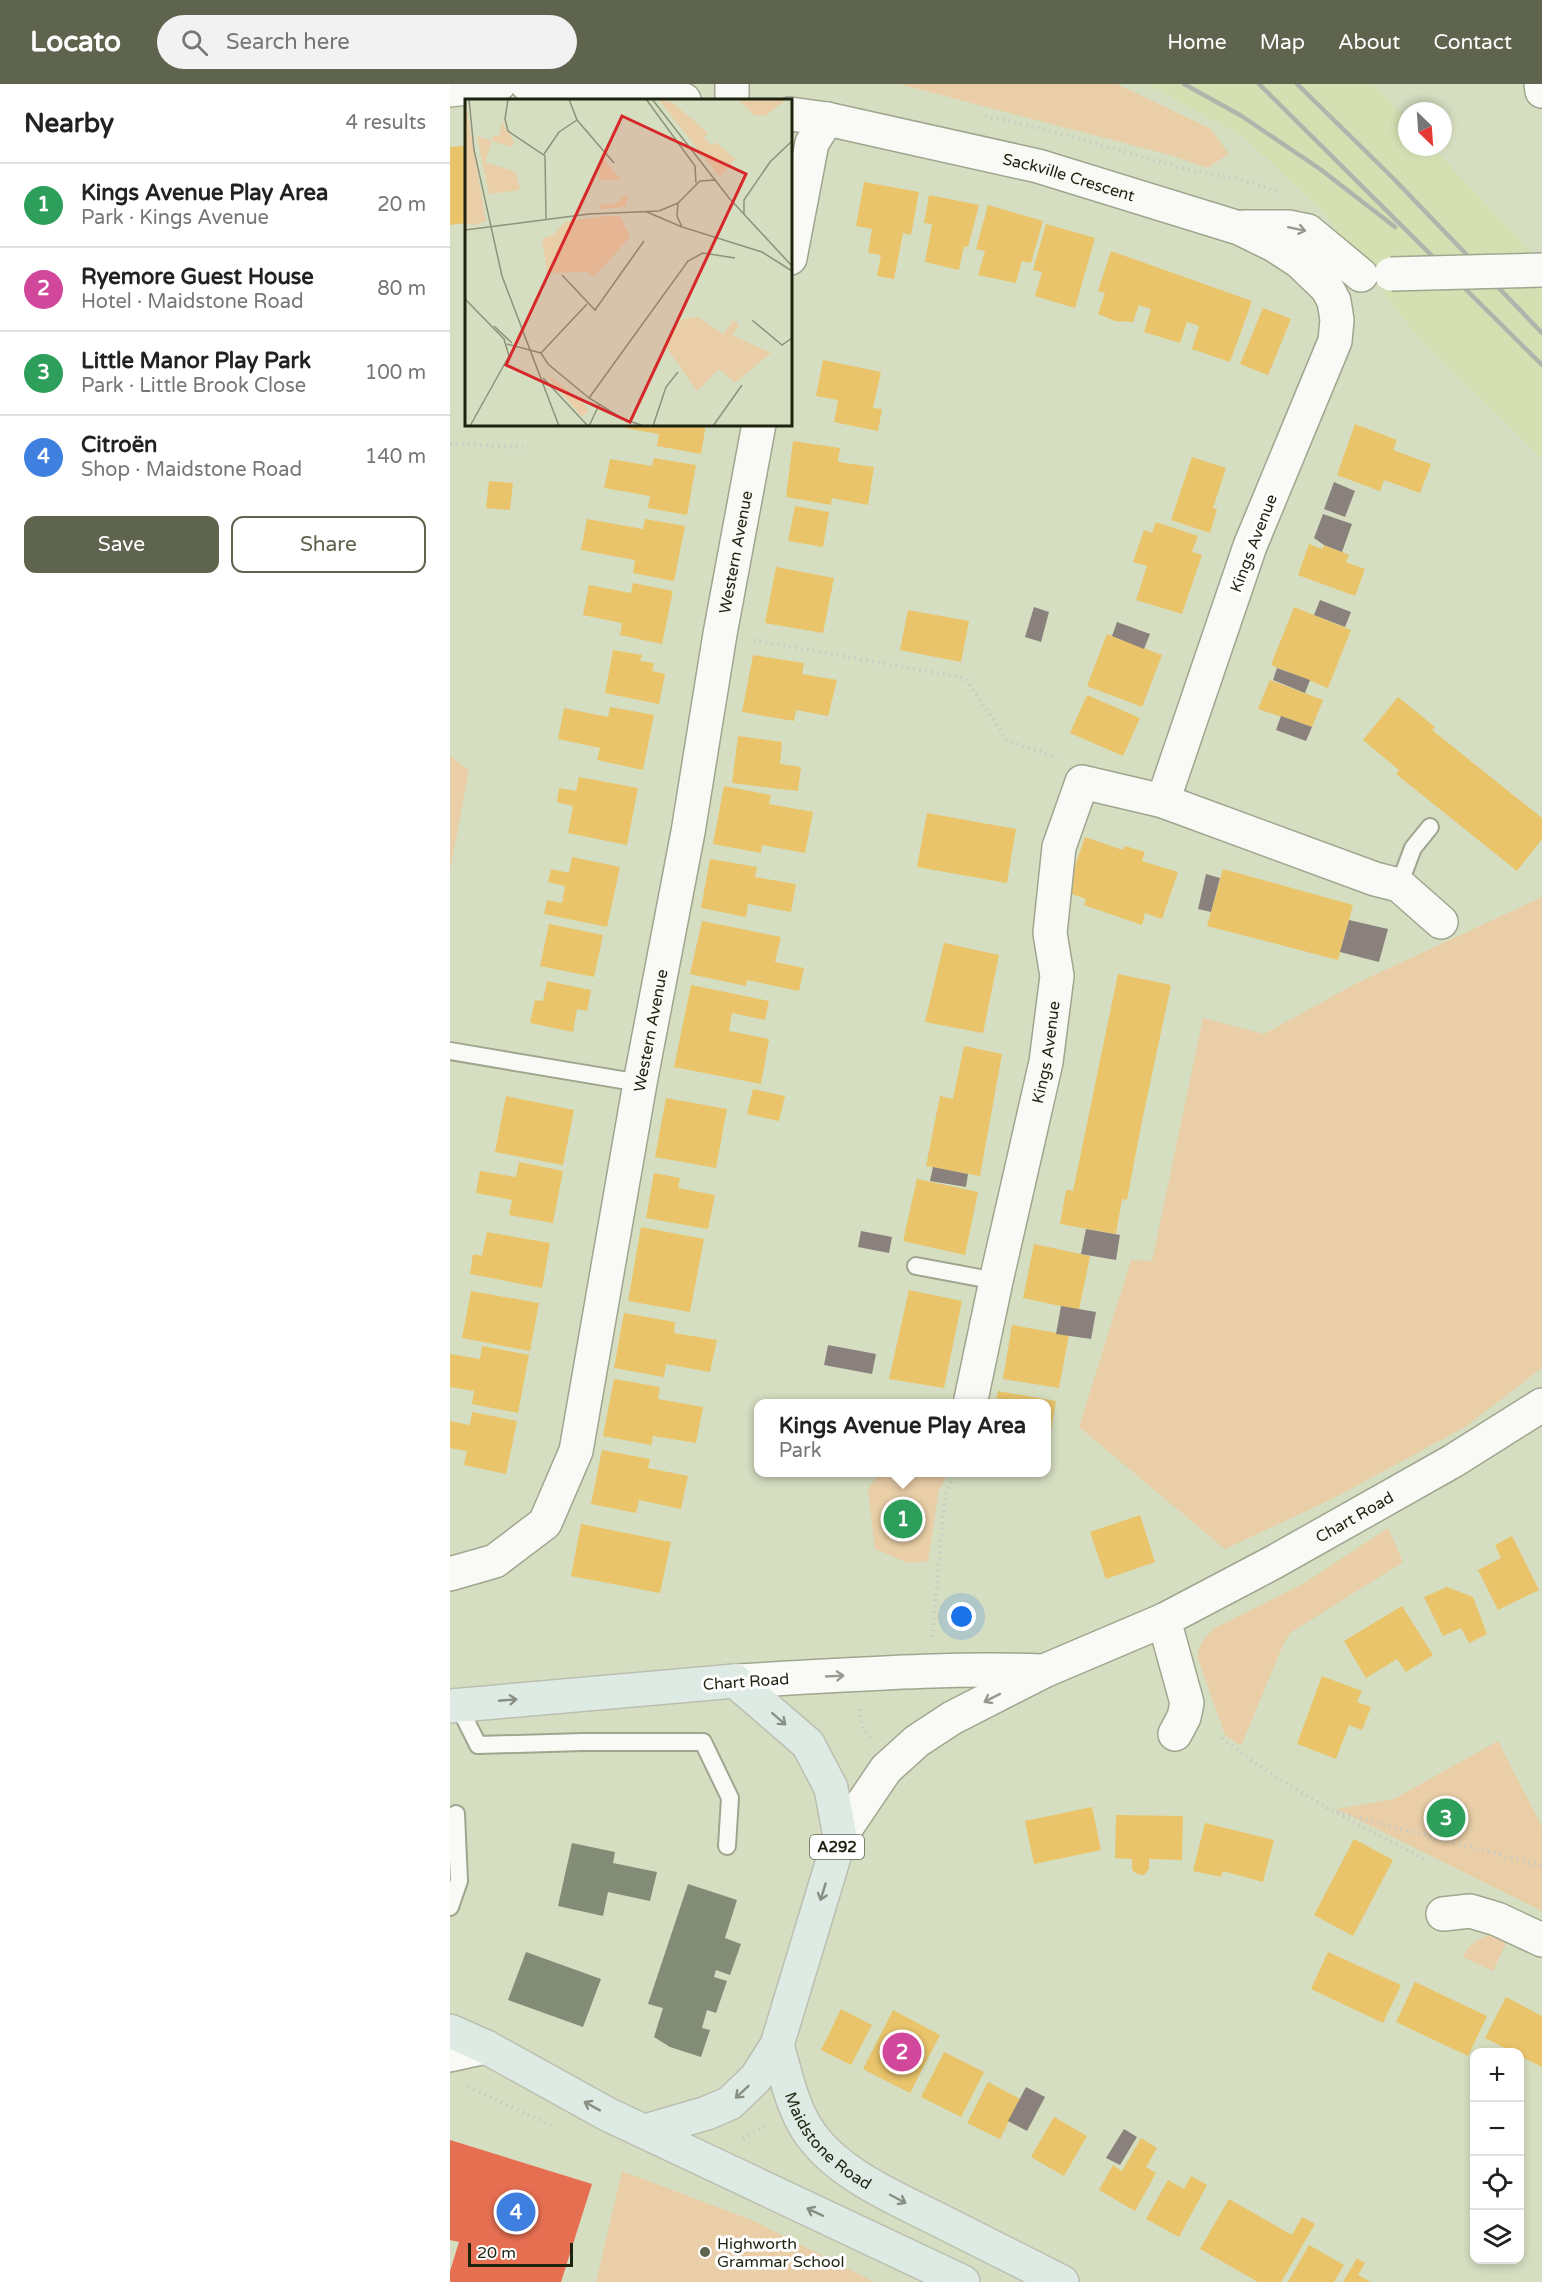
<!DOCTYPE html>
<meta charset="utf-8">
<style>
body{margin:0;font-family:"Varela Round",sans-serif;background:#f2f2f2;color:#222}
.controls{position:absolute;right:18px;bottom:18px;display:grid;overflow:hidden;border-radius:12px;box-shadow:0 3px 9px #0003}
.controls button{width:54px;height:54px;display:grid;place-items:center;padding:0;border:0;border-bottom:2px solid #e0e0e0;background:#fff;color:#222;font:30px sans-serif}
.compass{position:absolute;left:948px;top:18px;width:54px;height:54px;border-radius:50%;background:#fff;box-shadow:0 3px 9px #0003;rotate:155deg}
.scale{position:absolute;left:18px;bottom:15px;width:105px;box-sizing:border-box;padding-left:6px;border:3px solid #1e230f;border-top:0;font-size:16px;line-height:21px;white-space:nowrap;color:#1e230f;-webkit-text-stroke:4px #fff;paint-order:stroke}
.you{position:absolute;left:512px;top:1533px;width:21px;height:21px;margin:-15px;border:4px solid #fff;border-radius:50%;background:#1a73e8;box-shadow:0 0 0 9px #1a73e833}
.badge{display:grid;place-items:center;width:39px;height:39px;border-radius:50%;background:#5e644d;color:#fff;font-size:20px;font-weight:700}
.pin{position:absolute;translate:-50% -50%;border:3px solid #fff;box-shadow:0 2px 6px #0006}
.popup{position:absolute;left:304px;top:1315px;width:297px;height:78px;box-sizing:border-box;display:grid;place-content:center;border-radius:12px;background:#fff;filter:drop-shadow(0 2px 4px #0005);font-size:20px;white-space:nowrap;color:#767676}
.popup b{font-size:22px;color:#222}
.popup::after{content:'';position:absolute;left:50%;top:100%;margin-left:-12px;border:12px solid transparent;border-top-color:#fff}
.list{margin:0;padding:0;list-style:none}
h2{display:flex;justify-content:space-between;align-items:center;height:78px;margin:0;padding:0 24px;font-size:26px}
h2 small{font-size:20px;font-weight:400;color:#767676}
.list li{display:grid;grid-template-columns:39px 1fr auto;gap:18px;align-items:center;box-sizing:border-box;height:84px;padding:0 24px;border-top:2px solid #e0e0e0}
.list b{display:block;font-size:22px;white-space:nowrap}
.list p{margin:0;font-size:20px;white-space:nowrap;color:#767676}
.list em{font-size:20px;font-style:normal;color:#767676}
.actions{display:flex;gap:12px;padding:18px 24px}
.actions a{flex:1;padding:14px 0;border:2px solid #5e644d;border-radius:12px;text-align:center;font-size:21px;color:#5e644d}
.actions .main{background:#5e644d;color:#fff}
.icon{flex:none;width:33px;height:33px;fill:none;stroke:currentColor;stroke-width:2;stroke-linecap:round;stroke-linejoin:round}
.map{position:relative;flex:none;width:1092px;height:2198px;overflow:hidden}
header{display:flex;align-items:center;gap:36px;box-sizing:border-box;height:84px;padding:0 30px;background:#5e644d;color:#fff}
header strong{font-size:28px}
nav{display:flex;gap:33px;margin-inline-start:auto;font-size:21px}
.search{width:420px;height:54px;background:#f2f2f2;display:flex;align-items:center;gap:15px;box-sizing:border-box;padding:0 21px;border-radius:33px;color:#767676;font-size:22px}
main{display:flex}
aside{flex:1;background:#fff}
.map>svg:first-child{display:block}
</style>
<header>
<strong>Locato</strong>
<div class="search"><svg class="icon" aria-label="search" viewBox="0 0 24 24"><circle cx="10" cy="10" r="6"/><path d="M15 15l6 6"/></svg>Search here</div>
<nav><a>Home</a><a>Map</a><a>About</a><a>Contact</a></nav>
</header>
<main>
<aside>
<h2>Nearby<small>4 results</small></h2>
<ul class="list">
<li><span class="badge" style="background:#2e9e5b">1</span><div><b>Kings Avenue Play Area</b><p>Park · Kings Avenue</p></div><em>20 m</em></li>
<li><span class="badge" style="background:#d1479c">2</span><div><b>Ryemore Guest House</b><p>Hotel · Maidstone Road</p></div><em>80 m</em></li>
<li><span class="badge" style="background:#2e9e5b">3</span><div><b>Little Manor Play Park</b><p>Park · Little Brook Close</p></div><em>100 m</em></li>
<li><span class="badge" style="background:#3f7fe0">4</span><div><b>Citroën</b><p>Shop · Maidstone Road</p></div><em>140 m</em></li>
</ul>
<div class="actions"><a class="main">Save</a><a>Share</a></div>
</aside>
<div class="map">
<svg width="1092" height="2198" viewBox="0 0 1092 2198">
<rect width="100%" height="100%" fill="#d6dec1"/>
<path fill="#d4e0b2" d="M697 0H923L957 36V63H982L1092 179V375L967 252 872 127 794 53Z"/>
<g fill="#e9cea7">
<path d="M449 0H667L761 45 779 70 757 84 724 72Z"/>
<path d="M0 672 19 686 0 787Z"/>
<path d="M1092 813V1284L1015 1343 882 1415 775 1465 629 1343 681 1176 702 1177 753 934 814 950 907 899Z"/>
<path d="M429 1388 499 1389 489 1406 478 1477 458 1479 425 1465 418 1406Z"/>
<path d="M938 1444 953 1478 840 1549 833 1561 791 1662 775 1651 748 1575C747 1562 755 1554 763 1545L856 1498Z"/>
<path d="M1048 1657 1092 1743V1827L887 1725 944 1715Z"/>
<path d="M1039 1851H1050L1058 1855 1043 1887 1013 1873C1019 1860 1026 1856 1039 1851Z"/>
<path d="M172 2087 304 2137 424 2198H146Z"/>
</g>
<g fill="#e9c46a">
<path d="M16 62V139L0 141V63Z"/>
<path d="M414 98 469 108 461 151 453 149 444 195 427 192 431 171 418 169 422 145 406 142Z"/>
<path d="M479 111 529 121 518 163 514 162 509 186 475 178 482 140 474 139Z"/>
<path d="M538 121 593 137 581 179 572 177 566 199 528 191 535 167 526 165Z"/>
<path d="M596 140 645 154 625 224 585 212 592 188 583 186Z"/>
<path d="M661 167 802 217 780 278 742 265 749 242 744 240 737 238 730 259 694 248 701 225 689 221 683 238 665 237 648 230 655 209 648 207Z"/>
<path d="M813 224 841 235 818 291 790 280Z"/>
<path d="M373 276 431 288 423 324 432 325 428 347 384 338 388 316 366 312Z"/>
<path d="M170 340H256L251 370 207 362 209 350 169 343Z"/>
<path d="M905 340 947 356 943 366 981 380 970 409 934 396 930 407 887 391Z"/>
<path d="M343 357 390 364 388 378 424 383 418 421 382 414 381 421 336 413Z"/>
<path d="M742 373 776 384 763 424 767 425 760 449 721 436Z"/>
<path d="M204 374 246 381 237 431 198 424 200 412 154 404 160 375 202 382Z"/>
<path d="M39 397 63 399 60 426 36 424Z"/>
<path d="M345 422 379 428 373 463 338 457Z"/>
<path d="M137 435 193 445 195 435 235 442 224 497 183 489 185 476 131 466Z"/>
<path d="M706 438 748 452 742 468 752 471 732 530 686 516 697 482 683 478 694 446 702 449Z"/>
<path d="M859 460 872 465 874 461 899 471 896 478 915 485 905 512 848 491Z"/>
<path d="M326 483 384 494 373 549 315 539Z"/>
<path d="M183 499 223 507 212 560 170 551 172 539 133 531 139 501 181 509Z"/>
<path d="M844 523 901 546 878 604 821 581Z"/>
<path d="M458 526 519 537 511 578 450 566Z"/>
<path d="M657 550 712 571 692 623 637 602Z"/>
<path d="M163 566 192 571 190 577 204 579 202 587 215 590 209 620 155 609Z"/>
<path d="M303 571 354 579 352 590 387 596 378 632 346 626 344 637 292 628Z"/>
<path d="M820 596 873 616 862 643 808 625Z"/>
<path d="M637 611 690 634 673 672 620 649Z"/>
<path d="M948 613 985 643 982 646 1092 734V755L1067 787 946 690 949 686 913 656Z"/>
<path d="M160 623 204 631 193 686 147 676 150 664 108 655 114 624 158 633Z"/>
<path d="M288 652 332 658 330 680 351 683 348 707 282 699Z"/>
<path d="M129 693 188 704 177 761 118 749 123 722 107 718 109 704 126 707Z"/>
<path d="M274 702 321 711 319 720 363 728 355 769 312 761 311 769 263 760Z"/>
<path d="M477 729 566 745 557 799 467 783Z"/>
<path d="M635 753 673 766 675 762 695 768 692 777 728 788 712 835 695 829 692 841 634 821 636 815 616 808Z"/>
<path d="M122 773 170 783 157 843 94 830 97 816 112 819 115 802 98 798 101 785 119 789Z"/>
<path d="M260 775 307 783 305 793 346 800 341 828 298 820 296 833 251 824Z"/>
<path d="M773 785 903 821 888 876 757 842Z"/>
<path d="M252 837 331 853 325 878 354 884 349 907 297 896 296 902 240 890Z"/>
<path d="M99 840 153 851 144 893 90 882Z"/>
<path d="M494 859 549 871 533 949 475 938Z"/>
<path d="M668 890 721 901 691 1042 677 1116 672 1115 666 1150 610 1140 616 1106 623 1107Z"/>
<path d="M97 897 141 906 137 927 127 925 123 948 80 939 85 916 93 917Z"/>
<path d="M241 901 319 917 315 936 282 929 279 947 319 955 311 1000 224 983Z"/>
<path d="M514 962 552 970 530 1092 476 1082 490 1012 503 1015Z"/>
<path d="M303 1005 335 1012 329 1037 297 1030Z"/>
<path d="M56 1012 124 1026 113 1081 45 1068Z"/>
<path d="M216 1014 277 1025 266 1084 205 1073Z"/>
<path d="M69 1078 113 1087 103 1139 59 1131 62 1116 26 1109 30 1087 66 1093Z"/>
<path d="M204 1089 230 1094 228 1104 265 1111 258 1145 196 1134Z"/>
<path d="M467 1095 528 1108 515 1171 453 1157Z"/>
<path d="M191 1143 254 1155 240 1228 178 1217Z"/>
<path d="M37 1148 100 1159 92 1204 20 1190 23 1170 32 1172Z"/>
<path d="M584 1160 640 1172 629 1226 573 1214Z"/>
<path d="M459 1206 512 1217 494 1304 439 1295Z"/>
<path d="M21 1207 89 1219 80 1267 12 1254Z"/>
<path d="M174 1229 225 1238 224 1249 267 1256 260 1288 216 1280 214 1293 164 1284Z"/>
<path d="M562 1241 619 1251 609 1304 553 1295Z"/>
<path d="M32 1262 79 1271 68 1329 22 1320 24 1307 0 1303V1270L30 1275Z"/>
<path d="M164 1295 210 1303 208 1315 253 1323 246 1359 203 1352 201 1361 153 1352Z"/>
<path d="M548 1307 606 1317 601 1346 597 1345V1320H546Z"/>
<path d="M22 1328 67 1337 56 1390 14 1381 17 1367 0 1364V1337L20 1341Z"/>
<path d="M152 1366 200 1375 198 1384 238 1392 231 1425 189 1416 186 1429 141 1420Z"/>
<path d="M690 1431 705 1478 656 1495 640 1448Z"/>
<path d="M131 1440 221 1458 210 1509 121 1492Z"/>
<path d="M1062 1452 1089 1506 1048 1526 1028 1486 1051 1474 1045 1461Z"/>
<path d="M997 1503 1023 1513 1037 1550 1019 1559 1011 1544 993 1552 974 1513Z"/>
<path d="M952 1522 983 1571 956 1588 947 1575 916 1594 894 1557Z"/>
<path d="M872 1592 912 1607 907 1618 921 1623 912 1646 899 1641 886 1675 847 1660Z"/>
<path d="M642 1723 651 1766 584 1780 575 1737Z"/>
<path d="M666 1731 733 1732 732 1776 699 1775V1785L694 1791 687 1790 682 1786V1775L665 1774Z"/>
<path d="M755 1739 824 1756 813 1798 773 1787 771 1793 743 1787Z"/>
<path d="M904 1755 943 1776 903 1852 864 1831Z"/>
<path d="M878 1868 951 1901 933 1939 861 1905Z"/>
<path d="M965 1898 1037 1932 1018 1972 946 1938Z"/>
<path d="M1056 1913 1092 1932V1983L1070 1972V1968H1063L1035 1954Z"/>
<path d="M391 1925 422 1941 401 1981 371 1966Z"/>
<path d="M443 1926 490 1951 460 2009 413 1985Z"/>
<path d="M494 1968 534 1988 511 2033 471 2013Z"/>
<path d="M538 1998 570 2015 550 2055 517 2039Z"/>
<path d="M604 2033 637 2052 614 2092 581 2073Z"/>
<path d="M691 2054 707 2064 696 2083 706 2089 685 2127 649 2106 663 2081 672 2087Z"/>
<path d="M741 2092 757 2101 729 2153 696 2135 718 2096 734 2105Z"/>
<path d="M779 2115 842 2151 852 2133 865 2140 831 2198H808L750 2165Z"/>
<path d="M859 2161 894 2181 884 2198H838Z"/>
<path d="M907 2174 915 2179 908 2191 921 2198H893Z"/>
</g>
<path fill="#e76f51" d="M0 2056 142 2100 111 2198H0V2187L9 2158 0 2156Z"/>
<g fill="#8a817c">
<path d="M884 398 905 407 895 433 874 425Z"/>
<path d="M873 430 902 440 892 468 874 461 864 454Z"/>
<path d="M870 516 901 528 895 543 864 531Z"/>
<path d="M584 523 599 528 591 558 575 553Z"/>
<path d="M667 538 700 550 694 565 662 552Z"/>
<path d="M827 584 860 596 855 609 823 596Z"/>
<path d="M831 632 862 643 856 657 826 646Z"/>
<path d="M756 790 770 794 761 828 748 825Z"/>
<path d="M899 836 938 845 929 878 890 868Z"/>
<path d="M483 1083 518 1090 516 1103 480 1097Z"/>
<path d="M636 1145 670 1151 666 1176 631 1170Z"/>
<path d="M411 1147 442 1153 439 1169 408 1163Z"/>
<path d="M611 1222 646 1228 641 1255 606 1250Z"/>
<path d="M378 1261 426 1270 422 1290 374 1281Z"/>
<path d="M576 2003 595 2013 577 2047 558 2037Z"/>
<path d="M674 2045 687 2053 670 2081 656 2074Z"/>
</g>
<g fill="#828c77">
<path d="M122 1759 165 1768 163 1779 207 1788 200 1817 158 1808 153 1832 108 1822Z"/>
<path d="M238 1800 287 1816 275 1854 291 1860 280 1891 266 1886 264 1893 277 1897 266 1929 257 1926 252 1944 260 1946 251 1973 220 1963 204 1953 213 1924 198 1920Z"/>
<path d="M76 1868 151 1895 133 1943 58 1916Z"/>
</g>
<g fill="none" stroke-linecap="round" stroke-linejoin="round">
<g stroke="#9fa58e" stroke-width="20">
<g id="lane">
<path d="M949 801 963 764 980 743"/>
<path d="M0 967 190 999"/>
<path d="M466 1182 546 1197"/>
<path d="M8 1621 28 1661 133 1658H253L280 1714 277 1762"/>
<path d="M0 1823 9 1797 6 1730"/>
</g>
</g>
<g stroke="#9fa58e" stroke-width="36">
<g id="street">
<path d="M77 0 234 16"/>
<path d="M282 0V16"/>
<path d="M1091 0 1092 7"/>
<path d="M0 6 49 0"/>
<path id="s1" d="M340 30 377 35 588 82 789 144 824 161 850 178 877 204 884 217 887 236 885 257 800 462 713 717"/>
<path d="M794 143H838L858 147 911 191"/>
<path d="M340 174 362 59 377 35"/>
<path id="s2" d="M520 1320 546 1197 596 978 607 892 600 849 609 763 632 698 713 717 925 795 949 801 991 838"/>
<path id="s3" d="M0 1490 45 1477 95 1439 126 1367 190 999 238 748 270 550 309 340"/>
<path d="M714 1536 737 1619 734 1633 725 1650"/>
<path d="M993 1830 1020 1827 1047 1835 1092 1856"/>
<path d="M0 1971 36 1963"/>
</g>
</g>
<g stroke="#9fa58e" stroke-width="36">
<g id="secondary">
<path d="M285 1597C387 1592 490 1583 592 1587"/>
<path id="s4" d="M390 1753 436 1685 467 1657 502 1634 594 1587 714 1536 824 1478 1003 1377 1092 1321"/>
</g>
</g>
<g stroke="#bbbfb0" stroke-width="36">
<g id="primary">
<path d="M0 1622 285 1597 358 1660 381 1704 390 1753 327 1961 306 1994 280 2019 257 2029 195 2047"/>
<path d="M0 1947 36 1963 157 2030 513 2198"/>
<path id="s5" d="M327 1961C336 1991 342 2025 361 2051 392 2093 448 2115 493 2138 533 2158 572 2178 612 2198"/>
</g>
</g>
<g stroke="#c9cbc4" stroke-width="4" stroke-dasharray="1.5 4.5" stroke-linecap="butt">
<path d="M535 32C602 45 666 66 732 84 766 92 794 94 827 107"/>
<path d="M0 360 73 363"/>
<path d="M304 556 515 594 558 657 607 673"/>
<path d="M482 1553 495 1411 505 1388"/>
<path d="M410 1625 412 1642 420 1654"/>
<path d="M772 1654C834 1704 905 1739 975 1775"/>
<path d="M887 1728 1092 1782"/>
<path d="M18 2003 101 2041"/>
<path d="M293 2055 317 2040"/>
</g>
<use href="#lane" stroke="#f9faf6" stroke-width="16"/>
<use href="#street" stroke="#f9faf6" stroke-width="33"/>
<use href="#secondary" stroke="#f9faf6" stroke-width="33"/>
<use href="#primary" stroke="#deeae4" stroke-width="33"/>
<g stroke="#b1b4ad" stroke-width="4.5">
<path d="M734 0 790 31 870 85 945 143"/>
<path d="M809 0 1092 281"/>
<path d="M847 0 942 93 1092 249"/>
</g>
<g stroke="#9fa58e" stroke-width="36" stroke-linecap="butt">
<path id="street-bridge" d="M941 190 1092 186"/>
</g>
<use href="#street-bridge" stroke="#f9faf6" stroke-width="33"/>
</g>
<defs><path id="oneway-shaft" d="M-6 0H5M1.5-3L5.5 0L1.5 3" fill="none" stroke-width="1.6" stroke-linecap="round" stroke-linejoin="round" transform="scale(1.5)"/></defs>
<g stroke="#96998e">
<use href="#oneway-shaft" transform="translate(847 145) rotate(12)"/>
<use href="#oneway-shaft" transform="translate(385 1592) rotate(-3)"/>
<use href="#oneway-shaft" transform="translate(542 1614) rotate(153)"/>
</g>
<g stroke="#889084">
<use href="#oneway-shaft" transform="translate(58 1616) rotate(-5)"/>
<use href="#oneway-shaft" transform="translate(329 1635) rotate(41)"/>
<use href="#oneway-shaft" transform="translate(373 1808) rotate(107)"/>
<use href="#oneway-shaft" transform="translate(292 2008) rotate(137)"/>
<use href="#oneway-shaft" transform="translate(142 2022) rotate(-151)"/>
<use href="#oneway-shaft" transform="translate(448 2115) rotate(28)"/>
<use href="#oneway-shaft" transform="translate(365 2128) rotate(-155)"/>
</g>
<circle fill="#5e644d" stroke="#fff" stroke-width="2" cx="255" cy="2168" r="6"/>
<g text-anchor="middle" stroke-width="6" stroke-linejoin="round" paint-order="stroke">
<rect fill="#fff" stroke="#626557" stroke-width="1.5" x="360" y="1751" width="54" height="24" rx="4.5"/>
<g font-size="15" font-weight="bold" fill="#1e230f">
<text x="387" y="1768">A292</text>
</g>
<g font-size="16" fill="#1e230f" stroke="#fff">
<text dy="6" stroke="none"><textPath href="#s1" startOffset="286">Sackville Crescent</textPath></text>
<text transform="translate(803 459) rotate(-69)" y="6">Kings Avenue</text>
<text dy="6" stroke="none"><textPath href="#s3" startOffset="1101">Western Avenue</textPath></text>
<text dy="6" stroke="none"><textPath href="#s3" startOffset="615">Western Avenue</textPath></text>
<text dy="6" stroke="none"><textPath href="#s2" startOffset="360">Kings Avenue</textPath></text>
<text dy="6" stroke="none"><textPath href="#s4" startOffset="616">Chart Road</textPath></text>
<text transform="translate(296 1597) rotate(-4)" y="6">Chart Road</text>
<text dy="6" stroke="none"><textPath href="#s5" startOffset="112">Maidstone Road</textPath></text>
</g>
<g font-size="16" fill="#1e230f" stroke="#fff" text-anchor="start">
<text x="267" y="2165">Highworth<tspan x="267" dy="18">Grammar School</tspan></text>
</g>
</g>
<g transform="translate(15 15)">
<rect width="327" height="327" fill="#d6dec1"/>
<path d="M0 0 21 122 10 126 0 125ZM193 0 208 4 243 34 239 39 247 47 251 43 270 60 255 78ZM273 0H322L300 17 289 16ZM37 23 49 43 47 48 27 42 28 37H34ZM12 37 27 42 20 63 51 73 55 91 24 95ZM135 56 141 63 156 81H134ZM163 94 161 108 135 110V106L151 104ZM140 117H155L165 138 129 178 123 173 82 174 77 140 88 136 100 123ZM233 218 258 235 269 221 274 226 267 236 306 254 270 284 254 270 232 292 199 245 217 220ZM80 274 119 304 123 313 116 317Z" fill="#e9cea7"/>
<path fill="none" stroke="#8c937a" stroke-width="1.5" d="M4 0 9 51 37 177 94 327M43 0 40 20 43 32 80 57 81 120M104 0 112 21 149 64M181 0 230 67 231 84M187 0 264 99 327 167M79 55 94 33 112 21M251 81 235 82 213 104 212 117 217 128 297 153 327 172M182 113 217 128M279 115V101L305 63 327 42M0 131 124 115 194 112 213 104M97 176 130 211 179 142M0 200 39 240 44 257 5 327M287 221 317 246 327 239M29 227 47 244M42 245 76 254M76 254 83 265 124 299 158 320 179 327M76 254 122 205M78 279 123 327M124 299 223 162 238 154 270 159M124 327 134 306M188 327 201 288 213 273M248 327 277 286"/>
<path fill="#d62828" fill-opacity="0.15" stroke="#d62828" stroke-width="3" d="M157 17 281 75 165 323 41 266Z"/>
<rect width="327" height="327" fill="none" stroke="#1e230f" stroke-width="3"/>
</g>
</svg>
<div class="controls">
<button>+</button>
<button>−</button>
<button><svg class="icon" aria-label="locate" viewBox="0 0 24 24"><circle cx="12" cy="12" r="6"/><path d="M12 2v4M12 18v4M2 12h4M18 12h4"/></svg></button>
<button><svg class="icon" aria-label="layers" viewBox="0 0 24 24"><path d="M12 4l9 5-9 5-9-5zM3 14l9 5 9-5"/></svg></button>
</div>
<svg class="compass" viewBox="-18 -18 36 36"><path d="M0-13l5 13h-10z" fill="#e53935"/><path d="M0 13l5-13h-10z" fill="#767676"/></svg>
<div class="scale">20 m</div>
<div class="you"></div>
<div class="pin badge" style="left:453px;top:1435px;background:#2e9e5b">1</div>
<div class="popup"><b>Kings Avenue Play Area</b>Park</div>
<div class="pin badge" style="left:452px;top:1968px;background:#d1479c">2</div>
<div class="pin badge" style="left:996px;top:1734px;background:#2e9e5b">3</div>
<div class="pin badge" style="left:66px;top:2128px;background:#3f7fe0">4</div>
</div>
</main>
